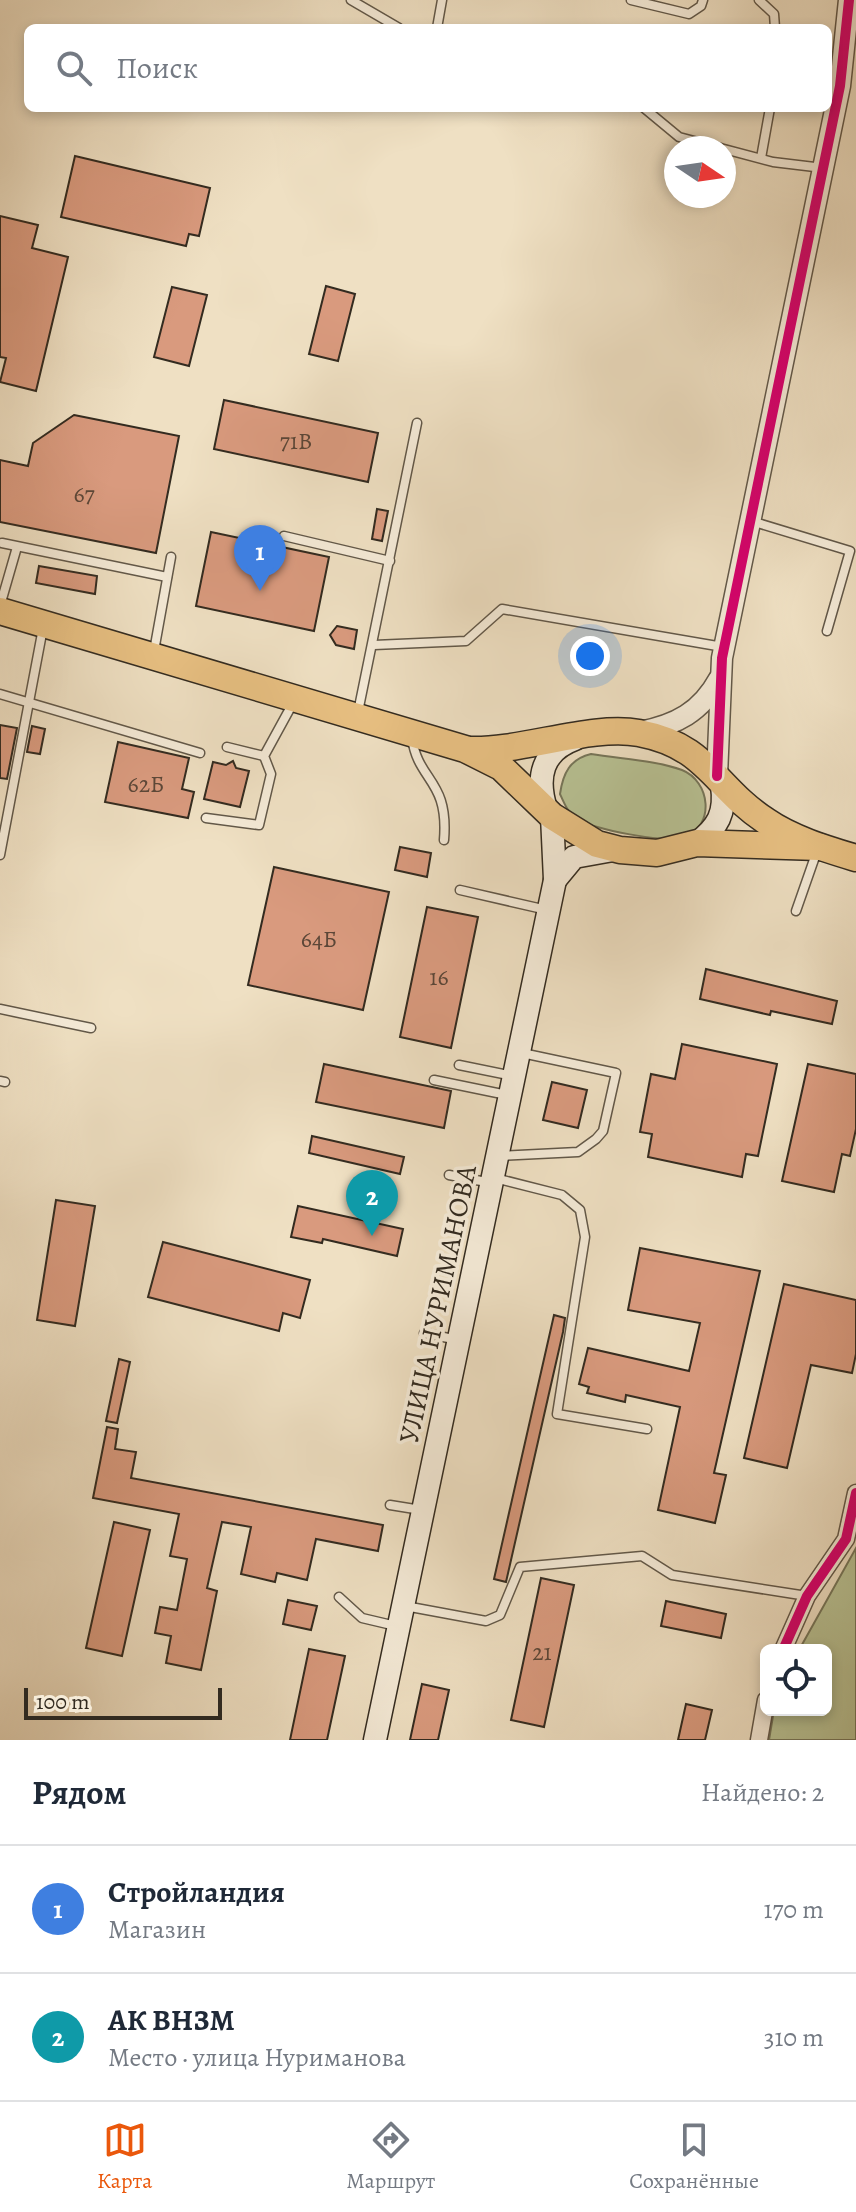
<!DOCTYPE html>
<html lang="ru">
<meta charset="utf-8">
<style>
body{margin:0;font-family:Alegreya,serif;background:#f6f6f7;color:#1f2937}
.controls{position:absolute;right:24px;bottom:24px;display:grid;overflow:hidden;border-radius:12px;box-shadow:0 4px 12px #0003}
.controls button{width:72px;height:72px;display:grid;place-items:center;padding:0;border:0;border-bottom:2px solid #e0e1e3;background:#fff;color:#1f2937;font:40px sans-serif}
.compass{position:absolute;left:664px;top:136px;width:72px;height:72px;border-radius:50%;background:#fff;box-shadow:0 4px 12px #0003;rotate:103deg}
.scale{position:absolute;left:24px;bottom:20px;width:198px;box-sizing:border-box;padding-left:8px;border:4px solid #332b20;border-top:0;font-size:22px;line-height:28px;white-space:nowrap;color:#332b20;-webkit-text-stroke:6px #f5ebd8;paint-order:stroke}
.you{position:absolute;left:590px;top:656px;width:28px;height:28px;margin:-20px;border:6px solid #fff;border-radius:50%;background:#1a73e8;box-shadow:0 0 0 12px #1a73e833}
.badge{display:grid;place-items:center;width:52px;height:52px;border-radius:50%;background:#ea580c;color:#fff;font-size:26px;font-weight:700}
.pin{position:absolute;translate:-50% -66px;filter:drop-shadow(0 2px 4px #0008)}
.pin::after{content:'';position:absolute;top:42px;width:28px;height:24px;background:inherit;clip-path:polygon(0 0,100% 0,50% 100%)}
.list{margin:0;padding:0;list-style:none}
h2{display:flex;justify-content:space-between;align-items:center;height:104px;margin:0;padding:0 32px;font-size:34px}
h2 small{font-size:26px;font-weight:400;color:#747a83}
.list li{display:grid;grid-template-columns:52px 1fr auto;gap:24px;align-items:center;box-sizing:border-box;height:128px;padding:0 32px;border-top:2px solid #e0e1e3}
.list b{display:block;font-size:30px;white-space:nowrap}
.list p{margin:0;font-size:26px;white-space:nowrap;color:#747a83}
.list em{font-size:26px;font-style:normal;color:#747a83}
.icon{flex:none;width:44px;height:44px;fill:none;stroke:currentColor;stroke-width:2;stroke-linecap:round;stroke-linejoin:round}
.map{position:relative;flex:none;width:856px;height:1740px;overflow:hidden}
.search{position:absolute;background:#fff;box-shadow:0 4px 12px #0003;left:24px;right:24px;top:24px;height:88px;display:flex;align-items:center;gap:20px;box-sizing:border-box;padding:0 28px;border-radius:12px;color:#747a83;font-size:30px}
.sheet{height:360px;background:#fff}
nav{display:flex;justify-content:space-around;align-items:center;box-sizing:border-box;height:112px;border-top:2px solid #e0e1e3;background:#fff;font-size:22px;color:#747a83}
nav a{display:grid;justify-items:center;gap:4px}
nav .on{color:#ea580c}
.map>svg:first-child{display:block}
</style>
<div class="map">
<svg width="856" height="1740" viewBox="0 0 856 1740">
<rect width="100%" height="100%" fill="#efe0c3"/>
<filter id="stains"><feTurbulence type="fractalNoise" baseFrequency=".0025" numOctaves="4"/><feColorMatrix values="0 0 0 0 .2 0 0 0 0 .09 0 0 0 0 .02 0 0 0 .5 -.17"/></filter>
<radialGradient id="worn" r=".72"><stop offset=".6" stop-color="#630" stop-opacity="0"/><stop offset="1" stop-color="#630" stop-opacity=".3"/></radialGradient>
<g fill="#b8c294" stroke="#76765a" stroke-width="2">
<path d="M591 754C620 759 655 760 682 770 710 781 716 826 684 837 668 844 591 829 577 819 568 813 564 803 560 794 563 773 570 759 591 754Z"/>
<path d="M856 1548V1740H769L774 1710H826V1650H799Z"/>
</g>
<g fill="#d99a7e" stroke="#332b20" stroke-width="2">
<path d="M75 156 210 188 199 236 189 234 186 246 61 217Z"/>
<path d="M0 216 38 225 32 248 68 257 36 391 0 382 6 358 0 357Z"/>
<path d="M326 286 355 294 338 361 309 354Z"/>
<path d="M172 287 207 295 189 366 154 357Z"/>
<path d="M224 400 378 433 368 482 214 449Z"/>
<path d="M74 415 179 436 156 553 0 522V460L28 466 33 443Z"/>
<path d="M377 509 388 511 382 541 372 539Z"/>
<path d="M211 532 329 557 314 631 196 606Z"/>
<path d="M39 566 97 576 95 594 36 583Z"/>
<path d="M337 626 357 630 354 649 336 645 330 635Z"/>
<path d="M0 725 17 728 7 779 0 778Z"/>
<path d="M32 726 45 729 40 754 27 752Z"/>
<path d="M118 742 189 758 182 789 194 792 188 818 105 802Z"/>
<path d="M233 761 236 768 249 771 240 807 204 799 213 762 226 765Z"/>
<path d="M400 847 431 853 427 877 395 870Z"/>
<path d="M274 867 389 892 363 1010 248 985Z"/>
<path d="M427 907 478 917 451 1048 400 1037Z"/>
<path d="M706 969 837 1001 832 1024 771 1011 770 1015 700 999Z"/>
<path d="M682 1044 777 1064 758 1156 746 1154 742 1177 648 1157 652 1134 640 1132 651 1074 675 1079Z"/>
<path d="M324 1064 451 1091 444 1128 316 1102Z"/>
<path d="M808 1064 856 1074V1129L850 1156 842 1154 834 1192 782 1181Z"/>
<path d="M552 1082 587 1090 578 1128 543 1120Z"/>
<path d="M312 1136 404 1157 400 1174 309 1153Z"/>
<path d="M56 1200 95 1206 75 1326 37 1320Z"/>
<path d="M298 1206 403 1229 397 1256 323 1239 322 1243 291 1237Z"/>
<path d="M163 1242 310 1280 300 1318 283 1313 279 1331 148 1297Z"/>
<path d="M640 1248 760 1271 714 1473 726 1475 715 1523 658 1510 680 1407 626 1395 625 1402 587 1393 589 1387 579 1384 588 1348 689 1371 700 1323 628 1310Z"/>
<path d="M784 1284 856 1300V1354L852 1373 811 1365 787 1468 744 1458Z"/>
<path d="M554 1315 565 1318 563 1332 506 1582 494 1579Z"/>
<path d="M119 1359 130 1362 117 1423 106 1421Z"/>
<path d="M107 1427 118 1429 115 1449 136 1452 131 1478 383 1525 378 1551 316 1539 307 1580 277 1573 275 1582 241 1574 251 1527 222 1522 207 1588 217 1591 201 1670 166 1663 171 1636 155 1633 160 1607 177 1610 187 1559 170 1556 179 1514 93 1498Z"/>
<path d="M114 1522 150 1530 122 1656 86 1648Z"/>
<path d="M541 1578 574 1585 544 1727 511 1720Z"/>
<path d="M288 1600 317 1606 311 1630 283 1624Z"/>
<path d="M666 1601 726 1614 721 1638 661 1626Z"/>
<path d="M309 1649 345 1656 327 1740H290Z"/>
<path d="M422 1684 449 1690 438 1740H410Z"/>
<path d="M686 1704 712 1710 705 1740H678Z"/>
</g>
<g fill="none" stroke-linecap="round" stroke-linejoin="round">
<g stroke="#625849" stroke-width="11">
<g id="service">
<path d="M351 0 399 28"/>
<path d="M631 0 689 14 701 6 703 0"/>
<path d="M759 0 774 14 775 28"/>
<path d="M437 28 442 0"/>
<path d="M644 108 679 137 721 148"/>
<path d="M724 149 773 162 823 168"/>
<path d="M761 158 770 108"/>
<path d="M751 521 850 551 827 631"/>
<path d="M284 536 390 561"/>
<path d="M2 543 167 577"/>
<path d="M0 606 17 547"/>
<path d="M374 645 466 641 502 609 723 647"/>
<path d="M154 651 171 557"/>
<path d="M0 694 200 753"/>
<path d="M358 712 417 423"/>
<path d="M412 738C418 782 449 779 444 840"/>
<path d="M227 747 264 756"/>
<path d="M206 818 259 825 271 774 264 756 293 703"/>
<path d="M0 855 43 628"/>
<path d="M460 890 547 910"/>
<path d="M796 911 817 851"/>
<path d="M0 1009 91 1028"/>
<path d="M459 1065 513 1076"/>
<path d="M434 1080 507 1095"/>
<path d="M0 1081 5 1082"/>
<path d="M499 1156 578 1152 596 1139 603 1131 616 1073 522 1053"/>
<path d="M449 1175 492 1183"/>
<path d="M495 1178 562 1195 580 1210 585 1237 557 1414 647 1429"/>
<path d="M424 1333 458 1340"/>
<path d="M390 1505 421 1510"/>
<path d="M339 1597 362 1618 396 1626"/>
<path d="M405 1606 486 1621 500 1615 520 1567 642 1556 672 1575 807 1596"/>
</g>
</g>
<g stroke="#625849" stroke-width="19">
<g id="minor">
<path d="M783 1650 807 1596 846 1539 856 1493"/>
<path d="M759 1740 766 1700"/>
</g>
</g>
<g stroke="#625849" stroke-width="23">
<g id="tertiary">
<path d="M640 732C676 725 701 712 719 679"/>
<path d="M717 776 722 658 840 86 849 0"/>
</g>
</g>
<g stroke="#332b20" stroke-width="25">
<g id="secondary">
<path d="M546 809C536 777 542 751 575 739"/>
<path d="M697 843C718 827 726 813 722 786"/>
<path d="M555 880 574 857 613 850"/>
<path d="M375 1740 555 880 552 816"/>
</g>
</g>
<g stroke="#332b20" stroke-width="29">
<g id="primary">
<path d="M0 611 465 749 501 767 552 816 597 844 620 850 657 853 697 843 819 847"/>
<path d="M469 750C521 752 592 724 639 733 708 746 714 787 766 821 792 839 826 849 856 858"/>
</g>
</g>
<use href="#service" stroke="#f5ebd8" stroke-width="8"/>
<use href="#minor" stroke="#f5ebd8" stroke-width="16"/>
<use href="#tertiary" stroke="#f5ebd8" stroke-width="20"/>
<use href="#secondary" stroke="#f5ebd8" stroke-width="22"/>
<use href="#primary" stroke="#e8c082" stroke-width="26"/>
<g stroke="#f5ebd8" stroke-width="15">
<g id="cycleway">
<path d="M717 776 722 658 840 86 849 0"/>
<path d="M783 1650 807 1596 846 1539 856 1493"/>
</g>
</g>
<use href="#cycleway" stroke="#d6006c" stroke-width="10"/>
</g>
<g text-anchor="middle" stroke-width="7" stroke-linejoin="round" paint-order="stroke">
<g font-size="24" fill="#5c4738">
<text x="296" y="449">71В</text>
<text x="84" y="502">67</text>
<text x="146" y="792">62Б</text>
<text x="319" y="947">64Б</text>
<text x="439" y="985">16</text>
<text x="542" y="1660">21</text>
</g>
<g font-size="28" fill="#332b20" stroke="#f5ebd8">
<text transform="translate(437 1304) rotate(-78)" y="10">УЛИЦА НУРИМАНОВА</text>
</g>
</g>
<rect width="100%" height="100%" filter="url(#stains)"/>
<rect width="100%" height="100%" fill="url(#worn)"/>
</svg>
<div class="controls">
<button><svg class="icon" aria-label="locate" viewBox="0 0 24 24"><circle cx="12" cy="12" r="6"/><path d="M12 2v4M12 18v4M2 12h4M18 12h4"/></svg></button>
</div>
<svg class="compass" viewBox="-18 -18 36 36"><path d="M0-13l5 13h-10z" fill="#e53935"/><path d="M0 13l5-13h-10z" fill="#747a83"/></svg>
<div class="scale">100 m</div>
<div class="you"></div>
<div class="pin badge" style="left:260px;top:591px;background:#3f7fe0">1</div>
<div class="pin badge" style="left:372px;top:1236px;background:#0f9aa8">2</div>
<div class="search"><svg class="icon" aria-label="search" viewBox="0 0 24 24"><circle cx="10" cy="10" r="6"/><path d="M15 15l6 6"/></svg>Поиск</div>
</div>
<section class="sheet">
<h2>Рядом<small>Найдено: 2</small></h2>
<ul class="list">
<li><span class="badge" style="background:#3f7fe0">1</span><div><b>Стройландия</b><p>Магазин</p></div><em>170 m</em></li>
<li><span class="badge" style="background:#0f9aa8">2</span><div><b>АК ВНЗМ</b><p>Место · улица Нуриманова</p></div><em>310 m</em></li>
</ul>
</section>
<nav>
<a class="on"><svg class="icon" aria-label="map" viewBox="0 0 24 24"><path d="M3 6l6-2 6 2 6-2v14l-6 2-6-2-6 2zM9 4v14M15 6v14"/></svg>Карта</a>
<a><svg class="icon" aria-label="directions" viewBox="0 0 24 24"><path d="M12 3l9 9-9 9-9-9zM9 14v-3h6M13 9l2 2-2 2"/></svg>Маршрут</a>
<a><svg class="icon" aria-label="saved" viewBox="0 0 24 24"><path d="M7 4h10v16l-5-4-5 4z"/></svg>Сохранённые</a>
</nav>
